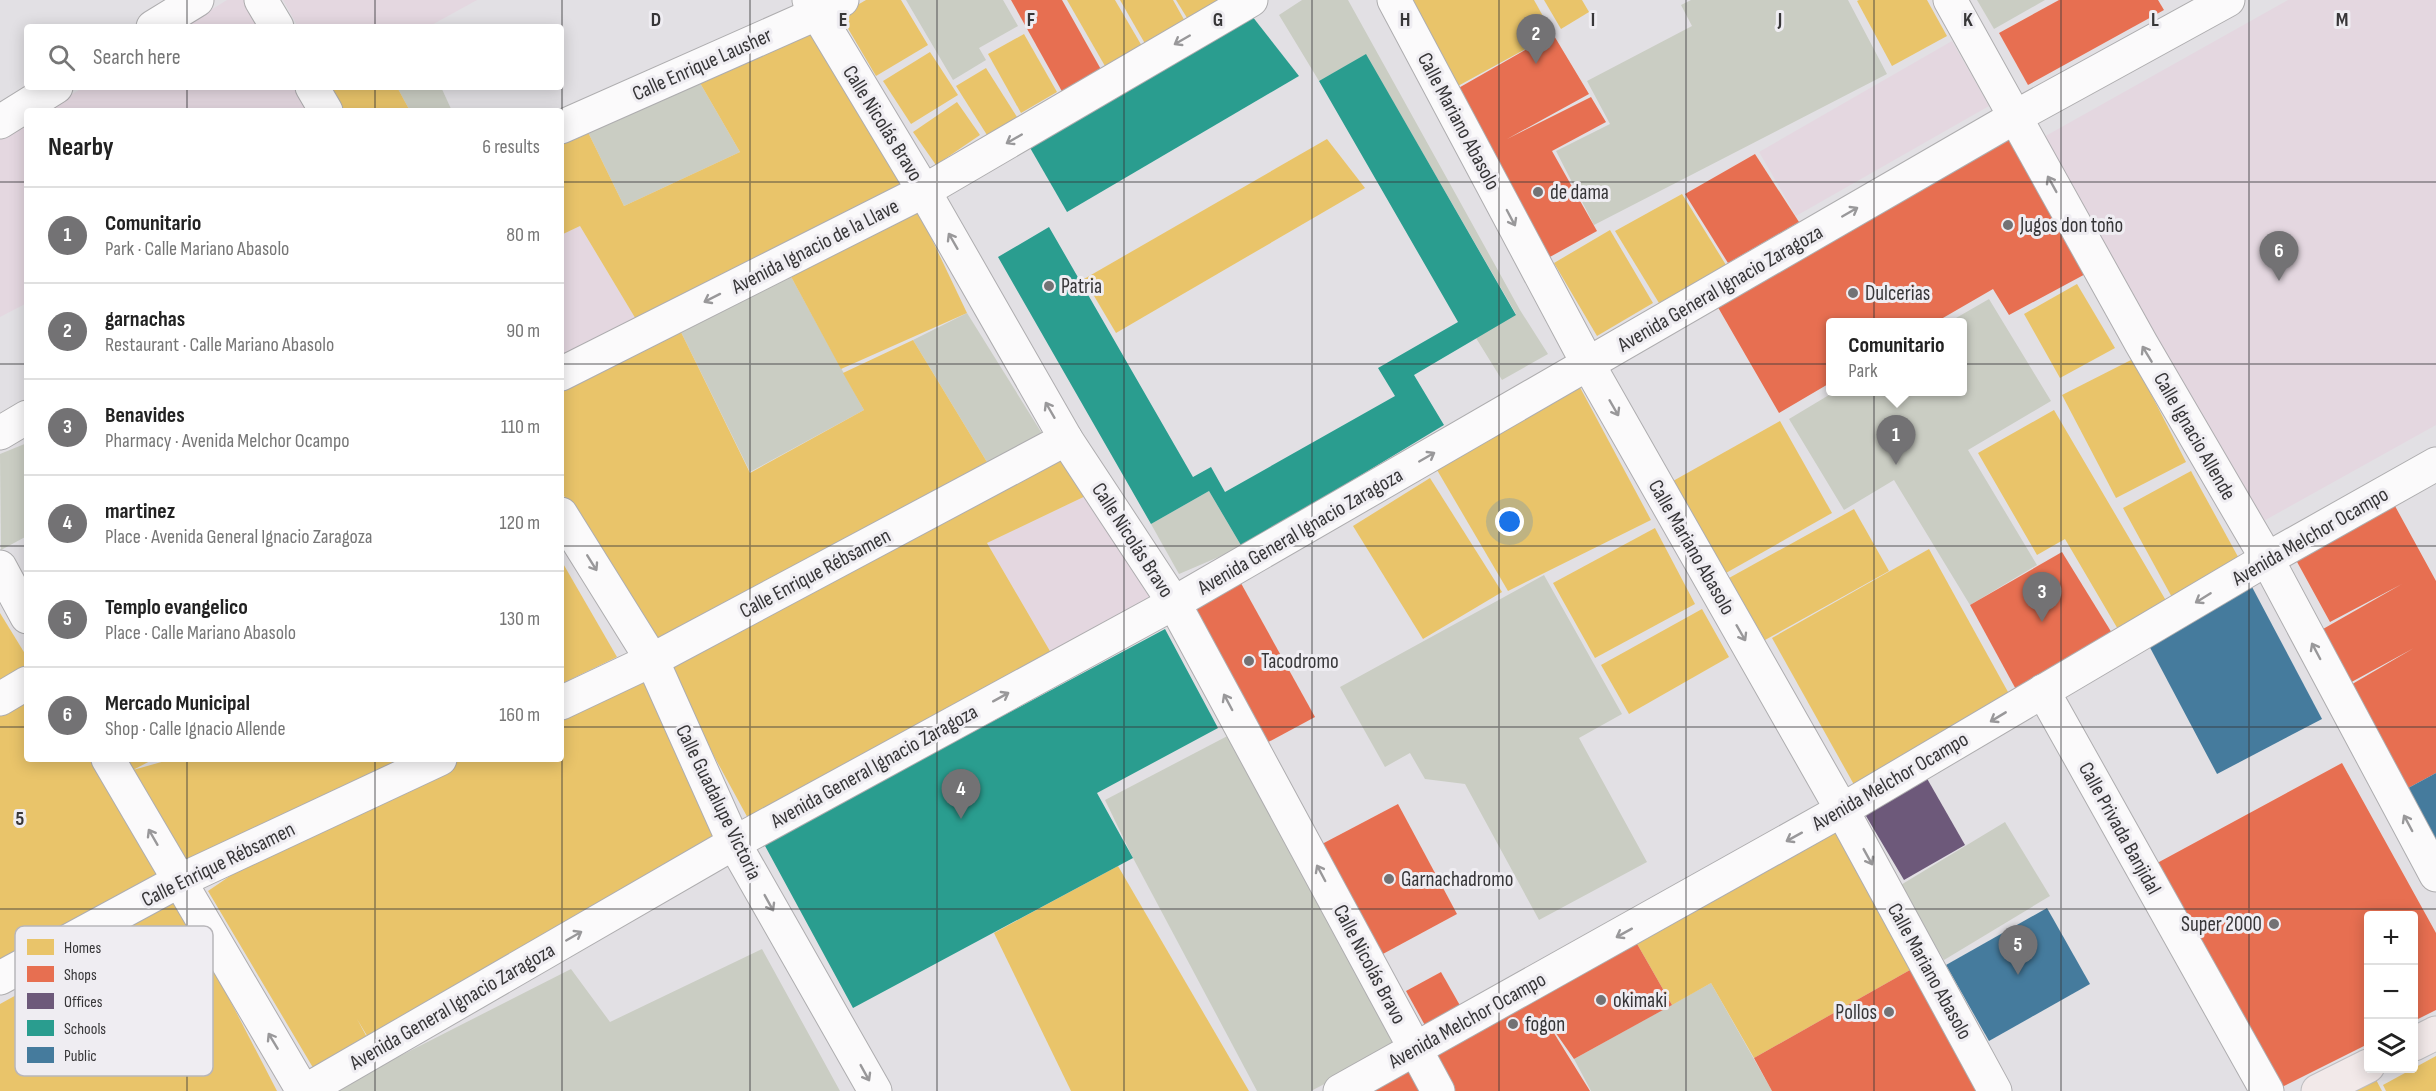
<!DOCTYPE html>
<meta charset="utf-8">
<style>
body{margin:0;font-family:"Sofia Sans Condensed",sans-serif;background:#f6f6f6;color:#222}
.controls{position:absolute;right:18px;bottom:18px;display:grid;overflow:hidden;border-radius:6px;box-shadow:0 3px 15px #0003}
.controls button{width:54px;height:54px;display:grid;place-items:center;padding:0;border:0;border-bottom:2px solid #e0e0e0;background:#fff;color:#222;font:30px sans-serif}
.you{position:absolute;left:1510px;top:522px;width:21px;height:21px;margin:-15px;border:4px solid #fff;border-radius:50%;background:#1a73e8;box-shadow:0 0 0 9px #1a73e833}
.badge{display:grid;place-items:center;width:39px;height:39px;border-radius:50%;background:#737274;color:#fff;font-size:20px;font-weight:700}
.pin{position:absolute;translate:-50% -50px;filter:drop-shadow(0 2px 3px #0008)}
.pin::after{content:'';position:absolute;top:32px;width:21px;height:18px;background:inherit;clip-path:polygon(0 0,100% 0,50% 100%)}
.popup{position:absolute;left:1826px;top:318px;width:141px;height:78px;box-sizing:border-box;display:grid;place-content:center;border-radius:6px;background:#fff;filter:drop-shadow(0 2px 4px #0005);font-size:20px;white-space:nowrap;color:#767676}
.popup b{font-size:22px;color:#222}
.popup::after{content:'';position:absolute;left:50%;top:100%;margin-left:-12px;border:12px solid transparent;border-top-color:#fff}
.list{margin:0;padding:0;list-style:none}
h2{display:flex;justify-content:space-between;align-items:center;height:78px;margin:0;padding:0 24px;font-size:26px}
h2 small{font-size:20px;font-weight:400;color:#767676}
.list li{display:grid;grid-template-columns:39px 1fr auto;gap:18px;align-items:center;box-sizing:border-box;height:96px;padding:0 24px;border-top:2px solid #e0e0e0}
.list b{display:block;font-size:22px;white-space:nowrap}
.list p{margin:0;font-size:20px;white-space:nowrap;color:#767676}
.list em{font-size:20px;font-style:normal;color:#767676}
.icon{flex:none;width:33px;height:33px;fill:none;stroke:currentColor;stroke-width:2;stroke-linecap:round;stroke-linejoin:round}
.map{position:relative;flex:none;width:2436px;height:1091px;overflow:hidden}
.search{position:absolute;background:#fff;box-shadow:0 3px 15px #0003;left:24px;top:24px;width:540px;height:66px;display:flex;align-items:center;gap:15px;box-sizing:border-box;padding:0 21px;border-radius:6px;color:#767676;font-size:22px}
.panel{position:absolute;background:#fff;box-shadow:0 3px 15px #0003;left:24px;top:108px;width:540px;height:654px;border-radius:6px}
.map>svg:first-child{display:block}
</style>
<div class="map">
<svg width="2436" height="1091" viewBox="0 0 2436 1091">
<rect width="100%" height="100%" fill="#e2e0e4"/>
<g fill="#e4d7e0">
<path d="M227 0H244L260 27H183Z"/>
<path d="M283 0H477L428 27H298Z"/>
<path d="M2288 0H2436V425L2260 523 2042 138Z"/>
<path d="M1952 41 1989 106 1796 216 1759 152Z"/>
<path d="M84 87H295L308 111H44Z"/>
<path d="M27 121V303L0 317V138Z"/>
<path d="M580 226 640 326 561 366V235Z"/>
<path d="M1094 492 1162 603 1054 658 987 543Z"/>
</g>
<g fill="#cacdc3">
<path d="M906 0H1003L1018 26 979 48 986 60 953 80Z"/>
<path d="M1302 0H1348L1520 310 1548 354 1502 380 1476 338 1516 314 1366 55 1319 81 1279 15Z"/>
<path d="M1691 0H1848L1887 74 1594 225 1556 151 1610 124 1587 81 1692 26 1681 5Z"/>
<path d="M1977 0H2045L1994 29Z"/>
<path d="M696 76 740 152 624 206 584 124Z"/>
<path d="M397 87H441L452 111H410Z"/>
<path d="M788 271 864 410 750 472 677 324Z"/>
<path d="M1989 299 2051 401 1968 450 2037 565 1970 605 1894 480 1844 510 1789 419 1834 392H1962V322H1949Z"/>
<path d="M967 313 1048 443 993 472 913 340Z"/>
<path d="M27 443V536L1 550 0 454Z"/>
<path d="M1209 491 1242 547 1179 574 1151 524Z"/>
<path d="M1544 575 1622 714 1579 738 1647 862 1539 920 1465 784 1425 779 1410 753 1385 767 1340 687Z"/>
<path d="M1237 731 1401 1044 1311 1091H1257L1133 858 1105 800Z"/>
<path d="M2005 822 2050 896 1944 960 1899 886Z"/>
<path d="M762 949 840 1091H331L571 969 610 1022Z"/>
<path d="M1711 983 1772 1091H1591L1574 1059Z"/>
</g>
<g fill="#e9c46a">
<path d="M866 0H901L928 45 876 76 840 15Z"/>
<path d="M1067 0H1115L1146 53 1109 73Z"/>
<path d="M1120 0H1173L1191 32 1151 54Z"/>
<path d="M1176 0H1223L1192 26Z"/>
<path d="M1412 0H1534L1553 34 1447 92Z"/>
<path d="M1544 0H1582L1589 12 1561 29Z"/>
<path d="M1859 0H1927L1947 36 1892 66 1857 1Z"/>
<path d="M809 24 916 189 640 326 580 226 561 235V135L584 124 624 206 740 152 696 76Z"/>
<path d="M1024 34 1057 92 1021 113 988 54Z"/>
<path d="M930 52 958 95 911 124 883 81Z"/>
<path d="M986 68 1017 117 987 135 956 86Z"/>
<path d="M331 87H397L410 111H343Z"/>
<path d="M957 102 980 135 936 165 913 132Z"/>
<path d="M1327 139 1365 188 1116 333 1084 279Z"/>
<path d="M1682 194 1726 265 1659 303 1615 231Z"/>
<path d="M916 206 967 313 841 369 788 271Z"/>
<path d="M1610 230 1653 303 1597 336 1554 263Z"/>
<path d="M2077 284 2115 348 2060 378 2024 314Z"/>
<path d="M677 324 750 473 864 410 843 373 913 340 993 472 654 649 592 548 561 490V385Z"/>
<path d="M2133 359 2186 462 2116 498 2062 395Z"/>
<path d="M1575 378 1651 520 1508 591 1430 458Z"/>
<path d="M2054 410 2168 604 2119 631 2065 539 2037 555 1978 453Z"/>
<path d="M1780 421 1832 513 1726 573 1673 481Z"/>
<path d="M1064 446 1094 492 987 543 1054 658 750 822 662 661Z"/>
<path d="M2191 471 2242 564 2174 601 2123 508Z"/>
<path d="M1430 478 1502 592 1423 639 1353 526Z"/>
<path d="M1854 509 1889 571 1765 640 1729 578Z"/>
<path d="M1655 528 1695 604 1595 658 1553 583Z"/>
<path d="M1929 549 2013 701 1857 790 1772 638Z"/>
<path d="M561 560 617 657 561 684Z"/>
<path d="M1702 609 1729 657 1629 714 1601 665Z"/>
<path d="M0 613 27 657V671L0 689Z"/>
<path d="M643 670 681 767 722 839 372 1044 357 1019 369 1041 315 1071 208 891 258 857 452 759H561V707Z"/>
<path d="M27 696V759H90L161 882 0 970V714Z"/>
<path d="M127 759H154L133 770 172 759H408L186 863 133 770Z"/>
<path d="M1837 825 1917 966 1754 1058 1711 983 1672 1005 1636 942Z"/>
<path d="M1118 866 1249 1091H1071L994 933Z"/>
<path d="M176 896 277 1091H0V1004L58 972 119 929Z"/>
<path d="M2436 1056V1091H2386L2383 1085Z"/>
<path d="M2372 1072 2382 1091H2338Z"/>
</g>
<g fill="#e76f51">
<path d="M1011 0H1062L1103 73 1064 95Z"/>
<path d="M2059 0H2158L2164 10 2028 85 1999 33Z"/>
<path d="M1553 34 1589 94 1507 139 1591 97 1606 122 1552 151 1597 231 1539 263 1448 94Z"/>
<path d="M2006 131 2091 271 2009 315 1993 289 1936 322H1830V383L1779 413 1712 297Z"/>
<path d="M1755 154 1799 222 1728 263 1685 194Z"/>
<path d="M2395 506 2436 581V773L2399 793 2342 690 2414 648 2346 685 2316 633 2402 584 2330 622 2296 560Z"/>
<path d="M2062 552 2115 638 2019 695 1970 605Z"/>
<path d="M1237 576 1315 717 1261 746 1183 606Z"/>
<path d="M2342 763 2436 933V1010L2414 1021V916H2368V1044L2274 1091 2148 868Z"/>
<path d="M1398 804 1457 914 1381 955 1322 844Z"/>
<path d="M1636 942 1672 1005 1574 1059 1539 1009 1590 1091H1447L1424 1052Z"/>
<path d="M1917 966 1986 1091H1772L1754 1058Z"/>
<path d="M1441 972 1462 1009 1427 1029 1406 991Z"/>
<path d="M1414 1059 1430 1091H1356Z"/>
</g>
<path fill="#6d597a" d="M1925 775 1965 845 1904 880 1863 811Z"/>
<g fill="#2a9d8f">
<path d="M1252 16 1299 76 1067 212 1029 146Z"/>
<path d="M1366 54 1516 315 1414 375 1444 425 1242 547 1209 491 1151 524 998 257 1049 227 1193 477 1211 467 1225 492 1395 396 1378 368 1458 322 1319 81Z"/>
<path d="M1165 629 1218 728 1097 793 1133 858 853 1008 764 844Z"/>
</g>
<g fill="#457b9d">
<path d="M2251 585 2322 719 2217 774 2146 640Z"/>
<path d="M2436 773V843L2399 793Z"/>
<path d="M2047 908 2090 984 1989 1041 1946 965Z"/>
</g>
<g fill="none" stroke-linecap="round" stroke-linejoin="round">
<g stroke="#aeadaf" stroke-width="35">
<g id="minor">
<path d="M261 0 277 27"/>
<path d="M1394 0 1588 364 1842 810 1995 1091"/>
<path d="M1950 0 2141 343 2267 559 2436 875"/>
<path d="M153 27 197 0"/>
<path d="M312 87 326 111"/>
<path d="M0 122 56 87"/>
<path d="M561 127 816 14 842 0"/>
<path d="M561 374 924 191 1251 0"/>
<path d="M0 433 27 417"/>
<path d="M561 514 652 660 734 843 875 1091"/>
<path d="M0 567 27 617"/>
<path d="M2043 691 2267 1091"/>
<path d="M0 699 27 683"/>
<path d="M561 703 652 660 1066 439"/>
<path d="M108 759 303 1091"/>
<path d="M0 978 179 881 440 759"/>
<path d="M305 1091 734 843 1174 603 2015 117 2228 0"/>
</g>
</g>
<g stroke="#aeadaf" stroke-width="35">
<g id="tertiary">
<path d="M809 0 924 191 1066 439 1174 603 1438 1091"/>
<path d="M1340 1091 1842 810 2267 559 2436 464"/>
</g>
</g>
<g stroke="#bebdbf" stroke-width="35">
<g id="primary">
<path d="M2414 1044 2436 1033"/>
<path d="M2318 1091 2368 1066"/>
</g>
</g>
<use href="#minor" stroke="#fbfafb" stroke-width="33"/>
<use href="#tertiary" stroke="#fbfafb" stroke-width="33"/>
<use href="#primary" stroke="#f2e9e9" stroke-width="33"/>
</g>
<defs><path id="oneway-shaft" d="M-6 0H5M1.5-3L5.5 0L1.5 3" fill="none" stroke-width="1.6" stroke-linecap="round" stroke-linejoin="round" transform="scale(1.5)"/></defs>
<g stroke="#99989a">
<use href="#oneway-shaft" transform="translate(1182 40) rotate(150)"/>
<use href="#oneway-shaft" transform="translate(1014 139) rotate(150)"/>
<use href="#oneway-shaft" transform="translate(2052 184) rotate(-119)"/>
<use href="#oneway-shaft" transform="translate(1850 212) rotate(-30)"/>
<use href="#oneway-shaft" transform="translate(1511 218) rotate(62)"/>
<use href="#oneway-shaft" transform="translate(953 241) rotate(-120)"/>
<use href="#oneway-shaft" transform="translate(712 298) rotate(153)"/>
<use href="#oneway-shaft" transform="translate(2147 354) rotate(-121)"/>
<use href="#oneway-shaft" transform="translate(1614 408) rotate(60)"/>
<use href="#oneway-shaft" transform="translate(1050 410) rotate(-120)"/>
<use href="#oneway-shaft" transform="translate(1427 457) rotate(-30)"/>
<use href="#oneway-shaft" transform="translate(592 563) rotate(58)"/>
<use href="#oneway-shaft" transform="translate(2203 598) rotate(148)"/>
<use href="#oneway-shaft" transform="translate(1741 633) rotate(60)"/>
<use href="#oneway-shaft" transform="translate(2316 651) rotate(-118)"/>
<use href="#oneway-shaft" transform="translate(1001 697) rotate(-29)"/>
<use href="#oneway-shaft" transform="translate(1228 702) rotate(-118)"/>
<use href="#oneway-shaft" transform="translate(1998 717) rotate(149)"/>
<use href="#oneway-shaft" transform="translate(2408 823) rotate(-118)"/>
<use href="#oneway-shaft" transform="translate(153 837) rotate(-120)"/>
<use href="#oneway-shaft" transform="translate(1794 837) rotate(151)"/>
<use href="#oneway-shaft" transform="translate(1868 857) rotate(61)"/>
<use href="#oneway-shaft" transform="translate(1321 873) rotate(-118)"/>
<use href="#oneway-shaft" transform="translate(769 903) rotate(61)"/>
<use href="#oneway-shaft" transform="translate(1624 933) rotate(151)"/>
<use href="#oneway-shaft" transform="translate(574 936) rotate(-30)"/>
<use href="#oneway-shaft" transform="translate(273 1041) rotate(-121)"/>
<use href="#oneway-shaft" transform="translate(865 1073) rotate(61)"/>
</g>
<path fill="none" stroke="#373638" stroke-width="1.5" stroke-opacity="0.55" d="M187 0V27M375 0V27M562 0V1091M750 0V1091M937 0V1091M1124 0V1091M1312 0V1091M1499 0V1091M1686 0V1091M1874 0V1091M2061 0V1091M2249 0V1091M187 87V111M375 87V111M0 182H27M561 182H2436M0 364H27M561 364H2436M0 546H27M561 546H2436M0 727H27M561 727H2436M187 759V1091M375 759V1091M0 909H2436"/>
<g fill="#737274" stroke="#efedf2" stroke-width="2">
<circle cx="1538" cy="192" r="6"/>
<circle cx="2008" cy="225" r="6"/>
<circle cx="1049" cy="286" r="6"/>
<circle cx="1853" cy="293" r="6"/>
<circle cx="1249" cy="661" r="6"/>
<circle cx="1389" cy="879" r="6"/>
<circle cx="2274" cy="924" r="6"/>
<circle cx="1601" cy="1000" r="6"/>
<circle cx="1889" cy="1012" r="6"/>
<circle cx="1513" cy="1024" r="6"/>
</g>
<g text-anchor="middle" stroke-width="6" stroke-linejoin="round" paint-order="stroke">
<g font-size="21" fill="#373638" stroke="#efedf2">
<text transform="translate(702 64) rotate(-24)" y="7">Calle Enrique Lausher</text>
<text transform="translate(1459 121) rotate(62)" y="7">Calle Mariano Abasolo</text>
<text transform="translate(883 123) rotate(58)" y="7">Calle Nicolás Bravo</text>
<text transform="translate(815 246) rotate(-27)" y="7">Avenida Ignacio de la Llave</text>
<text transform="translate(1720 288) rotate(-30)" y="7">Avenida General Ignacio Zaragoza</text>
<text transform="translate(2195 436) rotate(60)" y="7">Calle Ignacio Allende</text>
<text transform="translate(1300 531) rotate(-30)" y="7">Avenida General Ignacio Zaragoza</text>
<text transform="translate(2310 536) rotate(-30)" y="7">Avenida Melchor Ocampo</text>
<text transform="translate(1133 540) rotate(57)" y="7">Calle Nicolás Bravo</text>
<text transform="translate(1692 547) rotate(60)" y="7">Calle Mariano Abasolo</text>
<text transform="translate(815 573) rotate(-28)" y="7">Calle Enrique Rébsamen</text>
<text transform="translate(874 766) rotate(-29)" y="7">Avenida General Ignacio Zaragoza</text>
<text transform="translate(1890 781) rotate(-30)" y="7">Avenida Melchor Ocampo</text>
<text transform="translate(719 802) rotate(64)" y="7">Calle Guadalupe Victoria</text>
<text transform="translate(2120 828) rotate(61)" y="7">Calle Privada Banjidal</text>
<text transform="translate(218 864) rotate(-26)" y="7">Calle Enrique Rébsamen</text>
<text transform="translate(1370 964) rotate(62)" y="7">Calle Nicolás Bravo</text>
<text transform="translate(1930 971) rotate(61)" y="7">Calle Mariano Abasolo</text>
<text transform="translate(452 1006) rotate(-30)" y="7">Avenida General Ignacio Zaragoza</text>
<text transform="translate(1467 1020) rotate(-29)" y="7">Avenida Melchor Ocampo</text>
</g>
<g font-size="21" fill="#373638" stroke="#efedf2" text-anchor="start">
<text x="1550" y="199">de dama</text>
<text x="2020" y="232">Jugos don toño</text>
<text x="1061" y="293">Patria</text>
<text x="1865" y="300">Dulcerias</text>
<text x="1261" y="668">Tacodromo</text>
<text x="1401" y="886">Garnachadromo</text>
<text x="2262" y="931" text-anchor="end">Super 2000</text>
<text x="1613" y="1007">okimaki</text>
<text x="1877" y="1019" text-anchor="end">Pollos</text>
<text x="1525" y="1031">fogon</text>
</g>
</g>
<rect x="15" y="926" width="198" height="150" rx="9" fill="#efedf2" stroke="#b8b6ba" stroke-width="1.5"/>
<rect x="27" y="939" width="27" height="16" fill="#e9c46a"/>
<rect x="27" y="966" width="27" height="16" fill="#e76f51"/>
<rect x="27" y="993" width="27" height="16" fill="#6d597a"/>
<rect x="27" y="1020" width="27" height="16" fill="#2a9d8f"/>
<rect x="27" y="1047" width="27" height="16" fill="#457b9d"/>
<g font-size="16" fill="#373638">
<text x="64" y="953">Homes</text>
<text x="64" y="980">Shops</text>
<text x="64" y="1007">Offices</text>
<text x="64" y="1034">Schools</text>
<text x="64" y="1061">Public</text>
</g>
<g font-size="20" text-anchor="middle" font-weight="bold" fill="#373638" stroke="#efedf2" stroke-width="6" stroke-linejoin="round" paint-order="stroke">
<text x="656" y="26">D</text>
<text x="843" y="26">E</text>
<text x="1031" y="26">F</text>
<text x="1218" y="26">G</text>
<text x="1405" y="26">H</text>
<text x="1593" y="26">I</text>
<text x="1780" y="26">J</text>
<text x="1968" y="26">K</text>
<text x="2155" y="26">L</text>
<text x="2342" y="26">M</text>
<text x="20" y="825">5</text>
</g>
</svg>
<div class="controls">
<button>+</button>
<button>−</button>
<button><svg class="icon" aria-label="layers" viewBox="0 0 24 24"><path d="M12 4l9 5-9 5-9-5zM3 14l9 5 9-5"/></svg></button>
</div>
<div class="you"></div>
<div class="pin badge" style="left:1896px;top:465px">1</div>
<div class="popup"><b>Comunitario</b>Park</div>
<div class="pin badge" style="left:1536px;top:64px">2</div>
<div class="pin badge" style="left:2042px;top:622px">3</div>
<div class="pin badge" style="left:961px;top:819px">4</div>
<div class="pin badge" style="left:2018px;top:975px">5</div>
<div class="pin badge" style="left:2279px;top:281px">6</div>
<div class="search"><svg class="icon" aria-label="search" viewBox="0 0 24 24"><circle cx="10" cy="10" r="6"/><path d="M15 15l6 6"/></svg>Search here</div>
<section class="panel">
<h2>Nearby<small>6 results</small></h2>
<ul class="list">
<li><span class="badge">1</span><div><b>Comunitario</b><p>Park · Calle Mariano Abasolo</p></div><em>80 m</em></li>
<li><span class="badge">2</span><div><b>garnachas</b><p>Restaurant · Calle Mariano Abasolo</p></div><em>90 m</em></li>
<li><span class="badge">3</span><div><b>Benavides</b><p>Pharmacy · Avenida Melchor Ocampo</p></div><em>110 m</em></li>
<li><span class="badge">4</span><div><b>martinez</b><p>Place · Avenida General Ignacio Zaragoza</p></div><em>120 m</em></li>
<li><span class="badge">5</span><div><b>Templo evangelico</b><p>Place · Calle Mariano Abasolo</p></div><em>130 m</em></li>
<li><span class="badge">6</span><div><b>Mercado Municipal</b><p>Shop · Calle Ignacio Allende</p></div><em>160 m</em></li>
</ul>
</section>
</div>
